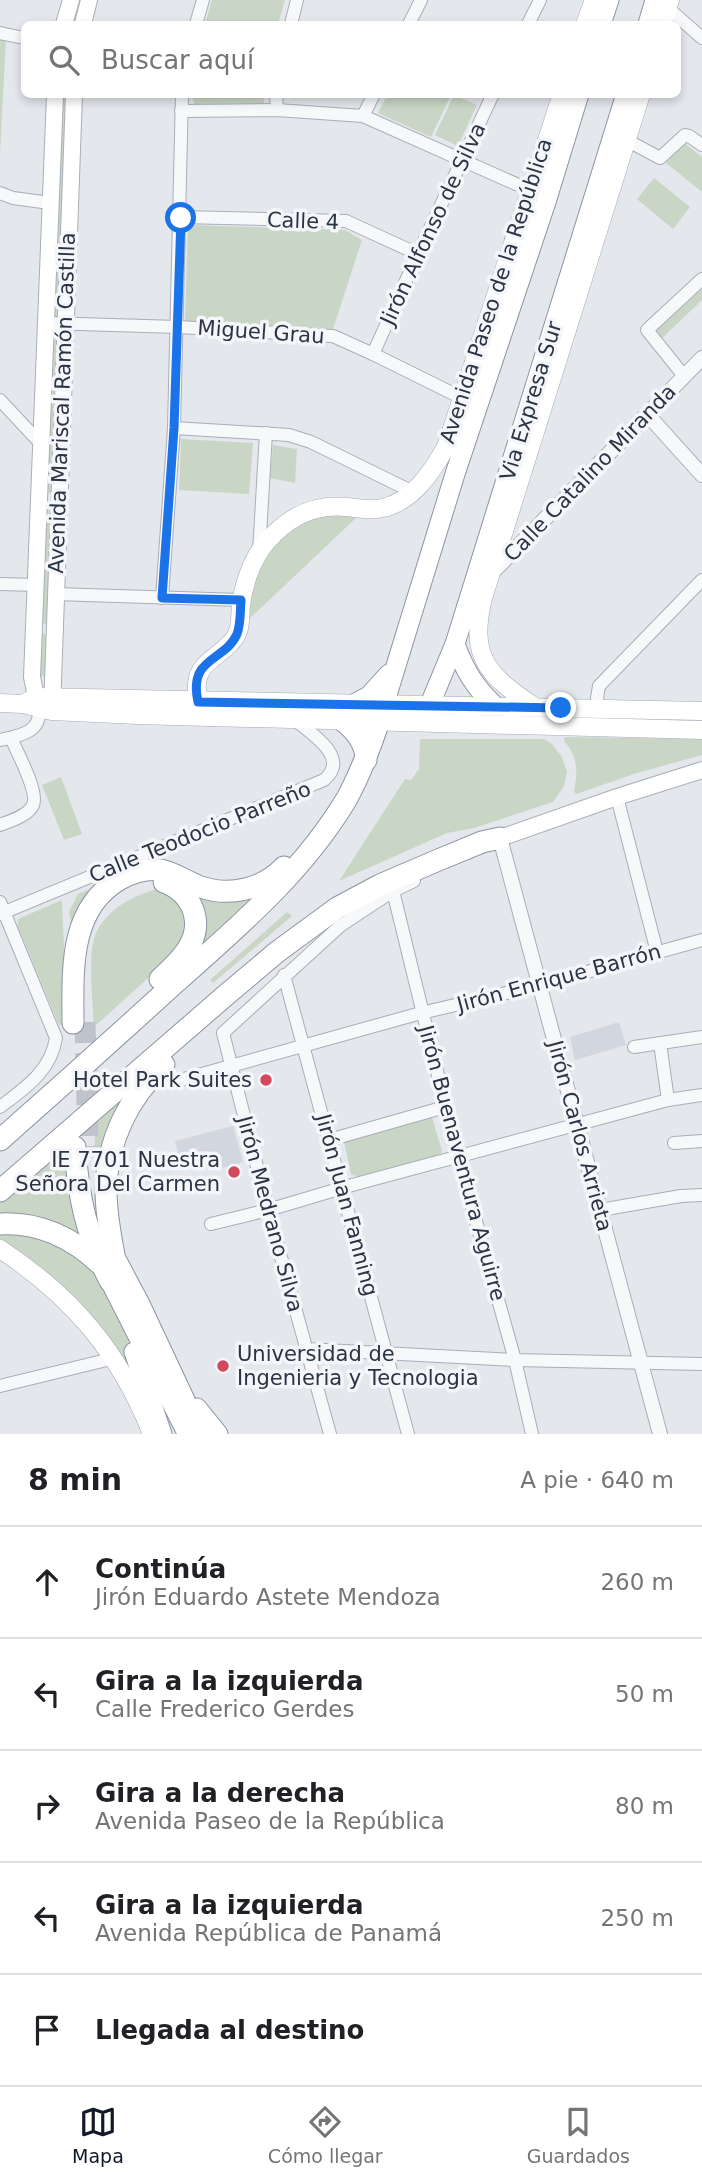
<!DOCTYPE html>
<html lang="es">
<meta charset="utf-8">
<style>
body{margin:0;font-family:"DejaVu Sans",sans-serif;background:#f2f2f2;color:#202124}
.stop{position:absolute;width:21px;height:21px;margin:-16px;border:5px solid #1a73e8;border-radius:50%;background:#fff}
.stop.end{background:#1a73e8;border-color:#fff;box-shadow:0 2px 7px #0008}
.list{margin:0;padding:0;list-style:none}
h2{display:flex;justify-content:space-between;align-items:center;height:91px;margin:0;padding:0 28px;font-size:30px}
h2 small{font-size:23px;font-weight:400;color:#757577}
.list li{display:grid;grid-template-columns:46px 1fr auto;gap:21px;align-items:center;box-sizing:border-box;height:112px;padding:0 28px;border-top:2px solid #e0e0e0}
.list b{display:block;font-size:26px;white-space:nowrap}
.list p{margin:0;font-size:23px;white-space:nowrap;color:#757577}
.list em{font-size:23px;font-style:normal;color:#757577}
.icon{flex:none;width:38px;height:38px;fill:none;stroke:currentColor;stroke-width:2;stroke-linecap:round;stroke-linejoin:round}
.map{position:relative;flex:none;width:702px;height:1434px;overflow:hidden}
.search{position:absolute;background:#fff;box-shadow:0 4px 10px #0003;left:21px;right:21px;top:21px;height:77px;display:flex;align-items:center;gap:18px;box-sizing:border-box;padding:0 24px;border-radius:10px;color:#757577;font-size:26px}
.sheet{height:651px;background:#fff}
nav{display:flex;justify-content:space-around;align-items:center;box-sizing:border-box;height:98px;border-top:2px solid #e0e0e0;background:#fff;font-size:19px;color:#757577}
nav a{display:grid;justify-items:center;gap:4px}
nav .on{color:#111827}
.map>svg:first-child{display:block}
</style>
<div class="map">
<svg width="702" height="1434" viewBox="0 0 702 1434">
<rect width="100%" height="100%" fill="#e4e7ec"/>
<g fill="#d2d6de">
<path d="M619 1022 626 1045 575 1060 570 1037Z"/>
<path d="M233 1126 243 1162 222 1168 220 1160 183 1170 175 1141Z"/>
</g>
<g fill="#c9d6c5">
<path d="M212 0H285L278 24H205Z"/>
<path d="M0 36 6 37 0 155Z"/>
<path d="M61 95H71L58 320 50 318Z"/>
<path d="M192 95H264V103L194 104Z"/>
<path d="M387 95V94L451 95 431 137 378 113Z"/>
<path d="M454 95 477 105 458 146 435 135Z"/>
<path d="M683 142 702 157V192L666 163Z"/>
<path d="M654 178 690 207 673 229 637 199Z"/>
<path d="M188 225 345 230 362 240 333 329 185 321Z"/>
<path d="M702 287V300L660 340 654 332Z"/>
<path d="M59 327 54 492 47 493 49 330Z"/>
<path d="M181 439 253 443 249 494 179 490Z"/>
<path d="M273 445 297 449 295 483 270 478Z"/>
<path d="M48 506 52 507 49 623 43 624 40 620 44 507Z"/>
<path d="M329 513 357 517 246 622 250 595 259 569 273 545 306 517Z"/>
<path d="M41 633 48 635 47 675 45 677 38 675Z"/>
<path d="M565 737 702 739V755L637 773 576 794 574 791C578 771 578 757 564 741Z"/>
<path d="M420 739H544L552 744 562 757 567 772 564 786 553 802 474 828 447 833 339 881 405 779 411 780 419 769Z"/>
<path d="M61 777 82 834 64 840 42 785Z"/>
<path d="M110 880 73 935 69 912 78 894Z"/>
<path d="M157 889C183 899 184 911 187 936L169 959 94 1027C93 1004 87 952 96 933 108 908 133 896 157 889Z"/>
<path d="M190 892 259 894 200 946Z"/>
<path d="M62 900 67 1021 64 1025H59L18 927V919Z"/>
<path d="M287 912 292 916 213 983 210 980Z"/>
<path d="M144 1078 128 1101 104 1226C94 1185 93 1163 96 1121Z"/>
<path d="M432 1117 442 1151 440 1155 358 1177 351 1174 344 1141Z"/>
<path d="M62 1148 70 1150 93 1252 0 1222V1200Z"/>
<path d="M0 1230 21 1231 82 1253 111 1289 143 1385 114 1348 0 1254Z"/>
</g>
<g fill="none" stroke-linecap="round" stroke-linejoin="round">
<path stroke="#bfc3cb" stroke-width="21" stroke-dasharray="21 10" stroke-linecap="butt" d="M85 1022 88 1147"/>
<g stroke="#a9aeb7" stroke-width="14">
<g id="minor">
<path d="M668 8 702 38"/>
<path d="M196 24 203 0"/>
<path d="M291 24 297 0"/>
<path d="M409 24 421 0"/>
<path d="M528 24 540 0"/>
<path d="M0 33 24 38"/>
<path d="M276 94 277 110"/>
<path d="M181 111 277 110 363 116 516 184"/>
<path d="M363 116 374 94"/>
<path d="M632 143 660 158 685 135 689 136 702 145"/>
<path d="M0 193 13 198 50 203"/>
<path d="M181 217 346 221 418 254"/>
<path d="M46 323 178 327 333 336 373 354 462 398"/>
<path d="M373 354 418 254 493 94"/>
<path d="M684 376 647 330 702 279"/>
<path d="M0 400 42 445"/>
<path d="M174 428 289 435 311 442 413 492"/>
<path d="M259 552 266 433"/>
<path d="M0 584 37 585"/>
<path d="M55 594 241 600"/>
<path d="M162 598 174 428 182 94"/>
<path d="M600 709 597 698 599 686 702 580"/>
<path d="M0 740C18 736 41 733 39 710"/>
<path d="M617 797 657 952"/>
<path d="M0 825C10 821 28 816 33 805 39 792 17 752 11 738"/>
<path d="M393 891 458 1157 515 1360 532 1434"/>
<path d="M0 902 56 1038C51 1071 25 1088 0 1107"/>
<path d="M0 914 324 780C351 757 311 734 294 719"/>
<path d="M284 975 408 1434"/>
<path d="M660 1043 668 1100"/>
<path d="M634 1047 702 1037"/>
<path d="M173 1082 421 1013 540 985 702 940"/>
<path d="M329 1140 445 1107"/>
<path d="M674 1143 702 1141"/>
<path d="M600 1210 681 1196 702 1195"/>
<path d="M211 1224 268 1210 352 1185 668 1100 702 1095"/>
<path d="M306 1349 515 1360 702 1364"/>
<path d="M0 1386 115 1358"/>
<path d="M330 1434 268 1210 223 1033 340 926 393 891 414 881"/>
</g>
</g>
<g stroke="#a9aeb7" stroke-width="16">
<g id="tertiary">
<path d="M647 414 702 475"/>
<path d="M490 575 702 358"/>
<path d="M500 838 660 1434"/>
</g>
</g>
<g stroke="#a9aeb7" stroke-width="18">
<g id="secondary">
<path d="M64 24 71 0"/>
<path d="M83 24 89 0"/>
<path d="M38 707 32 677 55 94"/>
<path d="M52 709 74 94"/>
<path d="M500 838 617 797 702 770"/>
</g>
</g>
<g stroke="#a3abb8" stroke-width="19">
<g id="primary">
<path d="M585 24 594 0"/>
<path d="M663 24 670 0"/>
<path d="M0 703 23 704 52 711 137 715 702 730"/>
<path d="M23 704 36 697 702 711"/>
<path d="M535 707C487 675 469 657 483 598L641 94"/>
<path d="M211 717C201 707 196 699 197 684 198 660 225 655 236 636 241 628 240 614 241 605 244 580 255 551 274 534 294 514 317 504 346 507 358 508 371 511 383 508 413 501 432 472 446 447L562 94"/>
<path d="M0 1249C73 1297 120 1353 152 1434"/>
</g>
</g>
<g stroke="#8b94a3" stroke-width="21">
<g id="trunk">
<path d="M601 24 609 0"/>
<path d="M648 24 655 0"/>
<path d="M515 238 538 211"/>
<path d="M455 644C464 669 475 688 495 706"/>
<path d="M354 704 369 696 389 674"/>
<path d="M379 721 455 474 546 202 579 94"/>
<path d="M423 721 455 644 626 94"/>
<path d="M114 1255 140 1304 201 1434"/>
<path d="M110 1281 187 1433"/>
<path d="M134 1352 162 1434"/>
<path d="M197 1408 218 1434"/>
</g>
</g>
<g stroke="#8b94a3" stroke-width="23">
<g id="motorway">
<path d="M342 720C355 730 366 743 366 760"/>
<path d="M160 979C170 970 180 961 187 950 205 923 193 893 164 882"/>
<path d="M73 1023C73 972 68 909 120 879 133 872 147 868 161 870 175 873 187 882 201 887 230 897 263 889 284 867"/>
<path d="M0 1140C59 1088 117 1036 175 983 238 927 302 873 346 800 360 775 370 748 379 721"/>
<path d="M75 1147C78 1198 87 1236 110 1281"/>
<path d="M0 1191 226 995 277 952 337 908 380 885 436 861 482 842 500 838"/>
<path d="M0 1224C38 1222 71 1237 99 1263"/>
<path d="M114 1255C110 1234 106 1212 106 1190 107 1142 128 1097 164 1065"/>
</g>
</g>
<use href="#minor" stroke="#f7f8fa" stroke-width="12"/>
<use href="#tertiary" stroke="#f7f8fa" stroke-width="14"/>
<use href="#secondary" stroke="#fff" stroke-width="16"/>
<use href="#primary" stroke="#fff" stroke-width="18"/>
<use href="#trunk" stroke="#fff" stroke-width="19"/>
<use href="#motorway" stroke="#fff" stroke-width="21"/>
</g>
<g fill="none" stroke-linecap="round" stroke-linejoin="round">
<path stroke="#1a73e8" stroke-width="9" d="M181 218 174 428 162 598 241 600C240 611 241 624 237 634 225 662 188 656 198 702L561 708"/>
</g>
<g fill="#d1495b" stroke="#f4f6f9" stroke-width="2.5">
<circle cx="266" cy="1080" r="7"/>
<circle cx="234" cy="1172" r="7"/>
<circle cx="223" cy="1366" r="7"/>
</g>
<g text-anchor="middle" stroke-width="7" stroke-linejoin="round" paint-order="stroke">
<g font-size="21" fill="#2b3445" stroke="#f4f6f9">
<text transform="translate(303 221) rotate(2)" y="7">Calle 4</text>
<text transform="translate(433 224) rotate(-65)" y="7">Jirón Alfonso de Silva</text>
<text transform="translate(496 291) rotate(-72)" y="7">Avenida Paseo de la República</text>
<text transform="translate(261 332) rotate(4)" y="7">Miguel Grau</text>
<text transform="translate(531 401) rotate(-73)" y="7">Via Expresa Sur</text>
<text transform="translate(62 403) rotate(-88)" y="7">Avenida Mariscal Ramón Castilla</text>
<text transform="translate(590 473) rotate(-46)" y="7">Calle Catalino Miranda</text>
<text transform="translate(200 832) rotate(-22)" y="7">Calle Teodocio Parreño</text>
<text transform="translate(559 978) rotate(-15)" y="7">Jirón Enrique Barrón</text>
<text transform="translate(580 1136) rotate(75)" y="7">Jirón Carlos Arrieta</text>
<text transform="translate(462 1163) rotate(75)" y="7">Jirón Buenaventura Aguirre</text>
<text transform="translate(347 1205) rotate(75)" y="7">Jirón Juan Fanning</text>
<text transform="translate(270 1214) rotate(75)" y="7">Jirón Medrano Silva</text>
</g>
<g font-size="21" fill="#2b3445" stroke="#f4f6f9" text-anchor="end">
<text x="252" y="1087">Hotel Park Suites</text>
<text x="220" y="1167">IE 7701 Nuestra<tspan x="220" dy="24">Señora Del Carmen</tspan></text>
<text x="237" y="1361" text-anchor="start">Universidad de<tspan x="237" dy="24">Ingenieria y Tecnologia</tspan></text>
</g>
</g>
</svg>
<div class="stop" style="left:181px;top:218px"></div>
<div class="stop end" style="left:561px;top:708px"></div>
<div class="search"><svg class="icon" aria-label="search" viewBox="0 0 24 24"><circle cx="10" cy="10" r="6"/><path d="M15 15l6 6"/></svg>Buscar aquí</div>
</div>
<section class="sheet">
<h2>8 min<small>A pie · 640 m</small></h2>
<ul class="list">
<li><svg class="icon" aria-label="ahead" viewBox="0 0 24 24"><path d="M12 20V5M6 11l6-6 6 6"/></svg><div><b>Continúa</b><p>Jirón Eduardo Astete Mendoza</p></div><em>260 m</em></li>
<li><svg class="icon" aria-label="left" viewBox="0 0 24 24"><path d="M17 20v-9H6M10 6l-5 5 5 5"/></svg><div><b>Gira a la izquierda</b><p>Calle Frederico Gerdes</p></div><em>50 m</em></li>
<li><svg class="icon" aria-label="right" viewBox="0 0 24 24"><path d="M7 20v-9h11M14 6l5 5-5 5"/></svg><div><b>Gira a la derecha</b><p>Avenida Paseo de la República</p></div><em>80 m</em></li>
<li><svg class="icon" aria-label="left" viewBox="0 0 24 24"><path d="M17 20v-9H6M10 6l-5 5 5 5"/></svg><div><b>Gira a la izquierda</b><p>Avenida República de Panamá</p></div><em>250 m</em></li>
<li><svg class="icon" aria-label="arrive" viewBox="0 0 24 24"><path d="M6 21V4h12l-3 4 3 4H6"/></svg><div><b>Llegada al destino</b></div></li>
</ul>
</section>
<nav>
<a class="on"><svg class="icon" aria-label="map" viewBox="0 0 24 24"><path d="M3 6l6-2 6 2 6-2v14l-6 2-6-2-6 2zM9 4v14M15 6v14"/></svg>Mapa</a>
<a><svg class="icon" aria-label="directions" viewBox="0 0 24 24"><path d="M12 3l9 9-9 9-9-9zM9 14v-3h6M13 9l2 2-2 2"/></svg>Cómo llegar</a>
<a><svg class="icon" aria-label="saved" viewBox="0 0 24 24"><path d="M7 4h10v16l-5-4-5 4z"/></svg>Guardados</a>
</nav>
